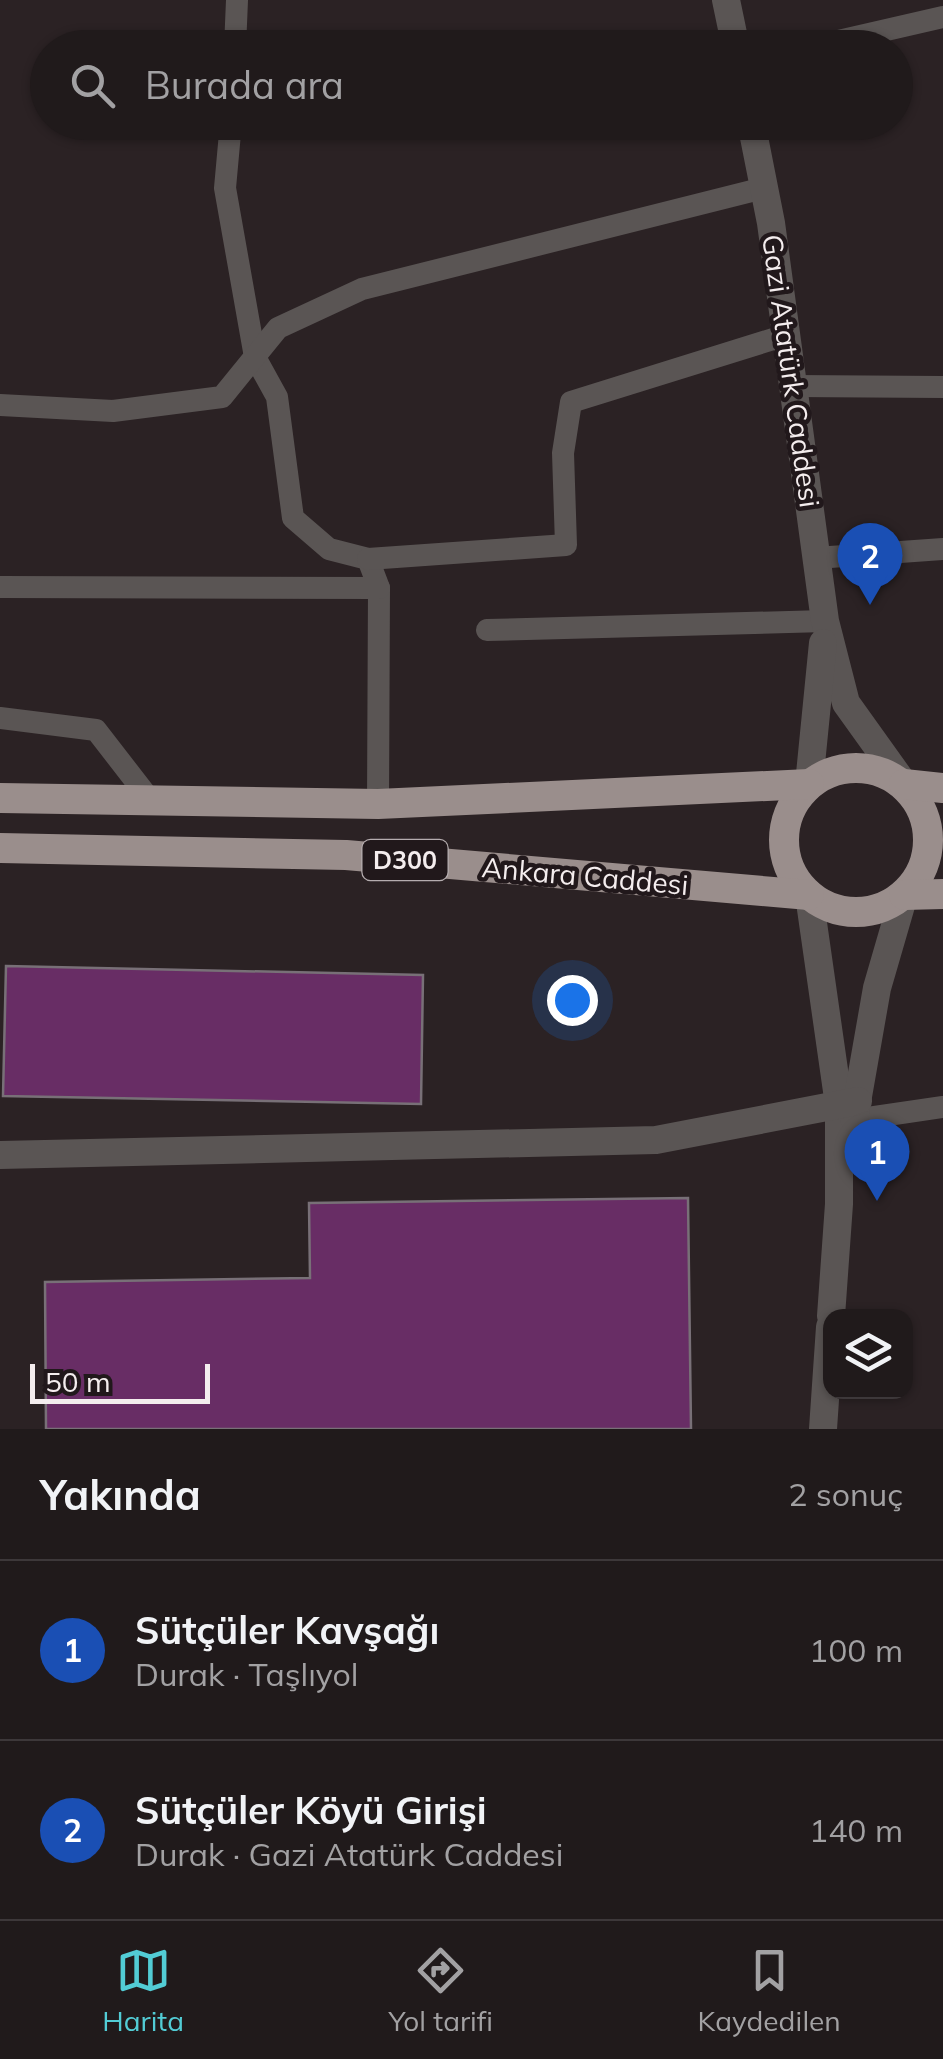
<!DOCTYPE html>
<html lang="tr">
<meta charset="utf-8">
<style>
body{margin:0;font-family:Mulish,sans-serif;background:#282324;color:#f1f3f6}
.controls{position:absolute;right:30px;bottom:30px;display:grid;overflow:hidden;border-radius:20px;box-shadow:0 2px 8px #0004}
.controls button{width:90px;height:90px;display:grid;place-items:center;padding:0;border:0;border-bottom:2px solid #3d383a;background:#201a1b;color:#f1f3f6;font:50px sans-serif}
.scale{position:absolute;left:30px;bottom:25px;width:180px;box-sizing:border-box;padding-left:10px;border:5px solid #f4edee;border-top:0;font-size:28px;line-height:35px;white-space:nowrap;color:#f4edee;-webkit-text-stroke:8px #21181b;paint-order:stroke}
.you{position:absolute;left:572px;top:1000px;width:35px;height:35px;margin:-25px;border:8px solid #fff;border-radius:50%;background:#1a73e8;box-shadow:0 0 0 15px #1a73e833}
.badge{display:grid;place-items:center;width:65px;height:65px;border-radius:50%;background:#52ccd5;color:#fff;font-size:32px;font-weight:700}
.pin{position:absolute;translate:-50% -82px;filter:drop-shadow(0 2px 5px #0008)}
.pin::after{content:'';position:absolute;top:52px;width:35px;height:30px;background:inherit;clip-path:polygon(0 0,100% 0,50% 100%)}
.list{margin:0;padding:0;list-style:none}
h2{display:flex;justify-content:space-between;align-items:center;height:130px;margin:0;padding:0 40px;font-size:42px}
h2 small{font-size:32px;font-weight:400;color:#a2a1a3}
.list li{display:grid;grid-template-columns:65px 1fr auto;gap:30px;align-items:center;box-sizing:border-box;height:180px;padding:0 40px;border-top:2px solid #3d383a}
.list b{display:block;font-size:38px;white-space:nowrap}
.list p{margin:0;font-size:32px;white-space:nowrap;color:#a2a1a3}
.list em{font-size:32px;font-style:normal;color:#a2a1a3}
.icon{flex:none;width:55px;height:55px;fill:none;stroke:currentColor;stroke-width:2;stroke-linecap:round;stroke-linejoin:round}
.map{position:relative;flex:none;width:943px;height:1429px;overflow:hidden}
.search{position:absolute;background:#201a1b;box-shadow:0 2px 8px #0004;left:30px;right:30px;top:30px;height:110px;display:flex;align-items:center;gap:25px;box-sizing:border-box;padding:0 35px;border-radius:55px;color:#a2a1a3;font-size:38px}
.sheet{height:490px;background:#201a1b}
nav{display:flex;justify-content:space-around;align-items:center;box-sizing:border-box;height:140px;border-top:2px solid #3d383a;background:#201a1b;font-size:28px;color:#a2a1a3}
nav a{display:grid;justify-items:center;gap:5px}
nav .on{color:#52ccd5}
.map>svg:first-child{display:block}
</style>
<div class="map">
<svg width="943" height="1429" viewBox="0 0 943 1429">
<rect width="100%" height="100%" fill="#2b2224"/>
<g fill="#682d65" stroke="#787077" stroke-width="2.5">
<path d="M6 966 423 975 421 1104 3 1096Z"/>
<path d="M688 1198 691 1429H46L45 1282 310 1278 309 1203Z"/>
</g>
<g fill="none" stroke-linecap="round" stroke-linejoin="round">
<g stroke="#5a5554" stroke-width="22">
<path d="M235 48 237 0"/>
<path d="M681 48 734 41"/>
<path d="M808 48 943 17"/>
<path d="M231 122 225 188 255 357 277 397 293 518 329 549 368 559 379 588 378 804"/>
<path d="M793 386 943 387"/>
<path d="M0 405 113 411 222 397 278 328 362 289 764 188"/>
<path d="M816 558 943 549"/>
<path d="M368 559 566 545 563 453 571 402 786 335"/>
<path d="M0 587 379 588"/>
<path d="M487 630 825 621"/>
<path d="M0 718 96 730 151 801"/>
<path d="M854 1120 943 1107"/>
</g>
<g stroke="#5a5554" stroke-width="28">
<path d="M726 0 736 48"/>
<path d="M751 122 771 223 825 621 846 703 904 784"/>
<path d="M809 784 823 643"/>
<path d="M809 895 839 1105V1204L831 1316"/>
<path d="M854 1119 877 988 904 895"/>
<path d="M0 1155 656 1140 858 1101"/>
<path d="M823 1429 830 1327"/>
</g>
<g stroke="#9a8e8c" stroke-width="30">
<circle cx="856" cy="840" r="72"/>
<path d="M904 784 943 788"/>
<path d="M0 798 378 804 809 784"/>
<path d="M0 848 346 855 809 895"/>
<path d="M904 895 943 894"/>
</g>
</g>
<g text-anchor="middle" stroke-width="9" stroke-linejoin="round" paint-order="stroke">
<rect fill="#21181b" stroke="#b5adaf" stroke-width="2.5" x="362.5" y="840" width="85" height="40" rx="8"/>
<g font-size="25" font-weight="bold" fill="#f4edee">
<text x="405" y="869">D300</text>
</g>
<g font-size="28" fill="#f4edee" stroke="#21181b">
<text transform="translate(791 371) rotate(82)" y="10">Gazi Atatürk Caddesi</text>
<text transform="translate(585 876) rotate(5)" y="10">Ankara Caddesi</text>
</g>
</g>
</svg>
<div class="controls">
<button><svg class="icon" aria-label="layers" viewBox="0 0 24 24"><path d="M12 4l9 5-9 5-9-5zM3 14l9 5 9-5"/></svg></button>
</div>
<div class="scale">50 m</div>
<div class="you"></div>
<div class="pin badge" style="left:877px;top:1201px;background:#1a4fb4">1</div>
<div class="pin badge" style="left:870px;top:605px;background:#1a4fb4">2</div>
<div class="search"><svg class="icon" aria-label="search" viewBox="0 0 24 24"><circle cx="10" cy="10" r="6"/><path d="M15 15l6 6"/></svg>Burada ara</div>
</div>
<section class="sheet">
<h2>Yakında<small>2 sonuç</small></h2>
<ul class="list">
<li><span class="badge" style="background:#1a4fb4">1</span><div><b>Sütçüler Kavşağı</b><p>Durak · Taşlıyol</p></div><em>100 m</em></li>
<li><span class="badge" style="background:#1a4fb4">2</span><div><b>Sütçüler Köyü Girişi</b><p>Durak · Gazi Atatürk Caddesi</p></div><em>140 m</em></li>
</ul>
</section>
<nav>
<a class="on"><svg class="icon" aria-label="map" viewBox="0 0 24 24"><path d="M3 6l6-2 6 2 6-2v14l-6 2-6-2-6 2zM9 4v14M15 6v14"/></svg>Harita</a>
<a><svg class="icon" aria-label="directions" viewBox="0 0 24 24"><path d="M12 3l9 9-9 9-9-9zM9 14v-3h6M13 9l2 2-2 2"/></svg>Yol tarifi</a>
<a><svg class="icon" aria-label="saved" viewBox="0 0 24 24"><path d="M7 4h10v16l-5-4-5 4z"/></svg>Kaydedilen</a>
</nav>
